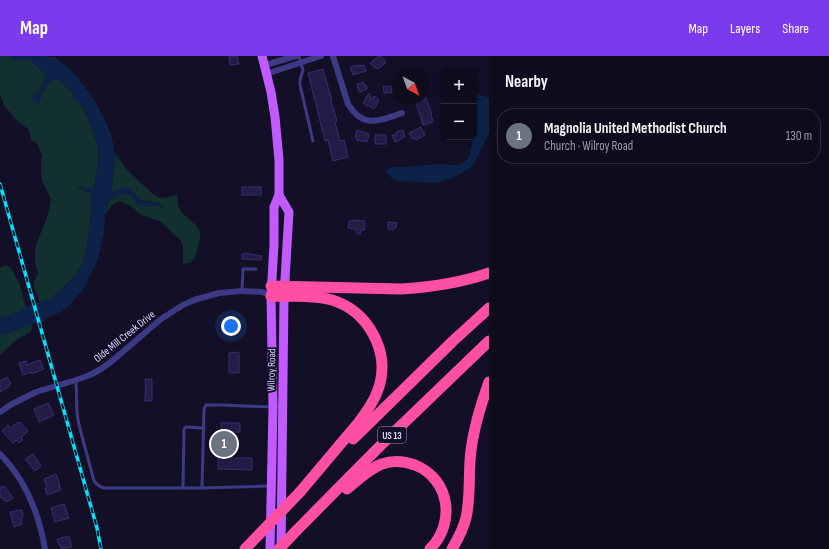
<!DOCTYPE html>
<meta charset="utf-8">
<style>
body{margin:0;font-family:"Sofia Sans Condensed",sans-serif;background:#171425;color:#f1f3f6}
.controls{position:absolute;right:12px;top:12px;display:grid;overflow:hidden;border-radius:8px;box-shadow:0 2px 10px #0003}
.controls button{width:36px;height:36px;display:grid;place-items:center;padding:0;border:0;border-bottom:1px solid #2e2b3b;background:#0e0b1c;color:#f1f3f6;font:20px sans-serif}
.compass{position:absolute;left:393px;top:12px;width:36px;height:36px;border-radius:50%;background:#0e0b1c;box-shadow:0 2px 10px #0003;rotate:139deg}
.you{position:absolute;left:231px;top:270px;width:14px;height:14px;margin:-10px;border:3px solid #fff;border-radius:50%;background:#1a73e8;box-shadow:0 0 0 6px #1a73e833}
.badge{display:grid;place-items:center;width:26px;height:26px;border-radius:50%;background:#7c3aed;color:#fff;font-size:13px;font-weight:700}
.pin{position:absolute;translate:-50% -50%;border:2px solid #fff;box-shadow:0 1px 4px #0006}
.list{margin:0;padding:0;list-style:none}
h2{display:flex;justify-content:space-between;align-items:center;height:52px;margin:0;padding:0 16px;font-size:17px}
h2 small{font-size:13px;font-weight:400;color:#9b9ba3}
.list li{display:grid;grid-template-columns:26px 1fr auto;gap:12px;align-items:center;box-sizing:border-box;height:56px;margin:0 8px 8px;padding:0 8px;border:1px solid #2e2b3b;border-radius:16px}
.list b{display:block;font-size:15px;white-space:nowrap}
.list p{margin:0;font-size:13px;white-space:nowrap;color:#9b9ba3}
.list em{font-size:13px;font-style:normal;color:#9b9ba3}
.map{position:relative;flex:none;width:489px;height:493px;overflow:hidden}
header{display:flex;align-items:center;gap:24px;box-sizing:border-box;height:56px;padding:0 20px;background:#7c3aed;color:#fff}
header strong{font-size:19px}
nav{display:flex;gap:22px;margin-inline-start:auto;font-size:14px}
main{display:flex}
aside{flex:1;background:#0e0b1c}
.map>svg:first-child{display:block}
</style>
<header>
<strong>Map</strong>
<nav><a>Map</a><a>Layers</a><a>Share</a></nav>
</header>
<main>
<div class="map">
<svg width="489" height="493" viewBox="0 0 489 493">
<rect width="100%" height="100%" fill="#130f26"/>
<g fill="#12302f">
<path d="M0 0H9C16 9 24 1 31 5 36 9 41 15 46 19V21L39 35 34 40 39 49C40 40 45 33 49 25L55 23 58 24 68 32 77 46 83 52 94 78 99 96 97 116 93 132 91 133 81 130 77 131 91 137 92 139C91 154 90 168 88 183 87 191 86 199 83 207 78 218 69 226 61 234 55 239 48 245 40 247L33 227 38 218 35 205V192L49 156 51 143 42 125 41 112 42 99 37 88 31 84 30 78 27 72 16 64 4 49 0 38Z"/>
<path d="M115 98 129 116 153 138 158 141 165 142 177 139 179 152 182 157 197 170 200 176V183L195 202 190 207 183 208V189L179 183 160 165 141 159 131 150 119 145 113 148 105 159 109 144 115 141 127 137 130 138 138 149 159 150 163 152 158 147 139 144 133 135 118 133 115 136 112 135V130Z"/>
<path d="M5 209 11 212 20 229 26 252 17 257 0 262V212Z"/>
<path d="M33 267 31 275 14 286 0 299V279L18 273Z"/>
</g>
<g fill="#0c2248">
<path d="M9 0C17 0 50 0 55 1 58 3 61 6 64 8 87 28 112 67 115 97 116 107 113 119 112 130V135L115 136C119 132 122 131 128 131L133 135 139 144C147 146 158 145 164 152L159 150 138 149 130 138 127 137 115 141 109 144 105 159 104 176 98 203 85 231 70 249 60 256 46 262 42 268 33 267 18 273 0 279V262C12 258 23 255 33 247 45 247 51 242 60 234 69 227 77 219 82 209 86 201 87 191 88 182 90 168 91 153 92 139L91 137 76 130H81L91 133 93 132 97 116 99 96 94 78 83 52 77 46 68 32 58 24 54 23 49 25C45 33 40 40 39 49L31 44V42C39 38 42 28 46 21V19C41 15 36 9 31 5 24 1 16 9 9 0Z"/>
<path d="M474 37 487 41 489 43V76L475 106 470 112 452 122 437 127 395 125 386 116 387 113 392 111H407L441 108 458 109 465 106 470 99 473 81H474Z"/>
</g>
<g fill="#241b47" stroke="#3b2d73">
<path d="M229 0H237L239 8 230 9Z"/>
<path d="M379 0H381L386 6 378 13 376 11 375 12 370 7Z"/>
<path d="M358 9 359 10 364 9 366 15 353 19 350 11Z"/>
<path d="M323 13 332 45H331L337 65 335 66 340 85 344 84 348 101 333 105 328 84 325 85 308 17Z"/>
<path d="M363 26 364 29H366L367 33 359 36 357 28Z"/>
<path d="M383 30H391L392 37H384Z"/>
<path d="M369 37 371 44 374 40 379 44 374 53 368 49 367 50 363 47Z"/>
<path d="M414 42H426L432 58H431L433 66 423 69 421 62V61Z"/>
<path d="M421 71 425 79 416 84 415 82 413 83 409 77Z"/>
<path d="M357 74 369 78 367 86 356 84 357 81H355Z"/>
<path d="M403 74 405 81 402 82V83L395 86 392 79H397L396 76Z"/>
<rect x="375" y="79" width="11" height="9"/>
<rect x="242" y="131" width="19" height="8"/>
<path d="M351 164 365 165 364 174H361L360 178 356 177V173H351V172H348L349 165H351Z"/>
<path d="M388 166 397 167 396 172H394L393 174 388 173Z"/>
<path d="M245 197 262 200 261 204 242 203V198H245Z"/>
<path d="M239 296V317H229V297Z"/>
<path d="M40 304 44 313 31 318V316L23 319 19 307 26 305 27 309Z"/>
<path d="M7 321 11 328H9L10 330 0 336V325Z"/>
<path d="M145 323H152V345H145V338H146Z"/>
<path d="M48 347 54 359 39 366 34 353Z"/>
<path d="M18 366 19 367 20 366 28 375 21 382 23 384 19 387 16 384 13 387 2 375 8 369 10 372Z"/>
<path d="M221 367H240V376H230V402H252V414L218 413V375H221Z"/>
<path d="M33 398 41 410 35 415 25 403Z"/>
<path d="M56 418 60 429H59L61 434 47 439 45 432 47 431 44 423Z"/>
<path d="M4 430 13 442 7 446 6 444 4 445 3 442H1L0 440V432Z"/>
<path d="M64 448 69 462 55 466 51 452Z"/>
<path d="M22 454 23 460H22V463H21L22 468 14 471 10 456Z"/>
<path d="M69 480 72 491 62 493V491H60V488L59 489 57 483Z"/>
</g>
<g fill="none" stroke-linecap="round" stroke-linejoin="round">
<g stroke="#3d3a85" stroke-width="3">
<path d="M299 0 303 14 300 24V29L313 85"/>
<path d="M242 235 243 213H256"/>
<path d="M76 325 77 357 79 369 94 425C97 429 100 431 104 432H202L269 430"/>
<path d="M183 432 184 373 186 371 204 372"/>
<path d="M202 432 204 353 206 349H221L271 351"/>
</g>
<g stroke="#3d3a85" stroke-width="6">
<path d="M333 0 348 48C363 73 380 65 402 57"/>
<path d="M265 9 296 0"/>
<path d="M266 18 321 0"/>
<path d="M0 356 12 348 36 336 76 324 90 319 101 313 112 305 161 263 183 249 194 244 219 237 242 235 263 236 271 240"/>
<path d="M0 398C25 423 39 458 45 493"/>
</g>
<g stroke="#c25bff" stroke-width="9">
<path d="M262 0 271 36 275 61 279 104V139L274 151V189L271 240 273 351 270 493"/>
<path d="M279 139 289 156 284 240 281 493"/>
</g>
<g stroke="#ff4fa3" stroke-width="11">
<path d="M271 230 402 233C432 231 461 227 489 217"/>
<path d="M271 240C291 241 313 238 332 244 368 255 390 295 379 331 375 344 367 355 359 366L300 436"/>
<path d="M353 383 453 285 489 252"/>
<path d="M347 433C357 424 369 413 382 408 393 404 404 405 415 409 450 423 456 467 430 493"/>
<path d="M297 474 383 387 489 285"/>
<path d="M452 493C458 483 463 473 466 462 471 440 468 417 471 394 474 371 481 348 489 326"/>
</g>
<g stroke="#00e5ff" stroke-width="3.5">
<path id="rail" d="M0 128 97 472 101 493"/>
</g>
<use href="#rail" stroke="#130f26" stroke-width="2" stroke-dasharray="6" stroke-linecap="butt"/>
<g stroke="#ff4fa3" stroke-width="11">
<path d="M245 493 300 436"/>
<path d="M279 493 297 474"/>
</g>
</g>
<g text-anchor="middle" stroke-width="4" stroke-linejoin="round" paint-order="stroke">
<rect fill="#130f26" stroke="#9e99be" stroke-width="1" x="378" y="371" width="28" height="16" rx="3"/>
<g font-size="10" font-weight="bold" fill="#d9d4ff">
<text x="392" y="383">US 13</text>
</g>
<g font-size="11" fill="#d9d4ff" stroke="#130f26">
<text transform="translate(124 280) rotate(-39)" y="4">Olde Mill Creek Drive</text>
<text transform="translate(271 314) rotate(-89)" y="4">Wilroy Road</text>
</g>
</g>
</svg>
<div class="controls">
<button>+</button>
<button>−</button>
</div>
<svg class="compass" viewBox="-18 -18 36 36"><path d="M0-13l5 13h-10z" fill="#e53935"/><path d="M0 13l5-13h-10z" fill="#9b9ba3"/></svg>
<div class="you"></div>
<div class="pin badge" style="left:224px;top:388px;background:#6b7280">1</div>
</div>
<aside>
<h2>Nearby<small></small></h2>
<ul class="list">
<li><span class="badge" style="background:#6b7280">1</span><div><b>Magnolia United Methodist Church</b><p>Church · Wilroy Road</p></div><em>130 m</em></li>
</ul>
</aside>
</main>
